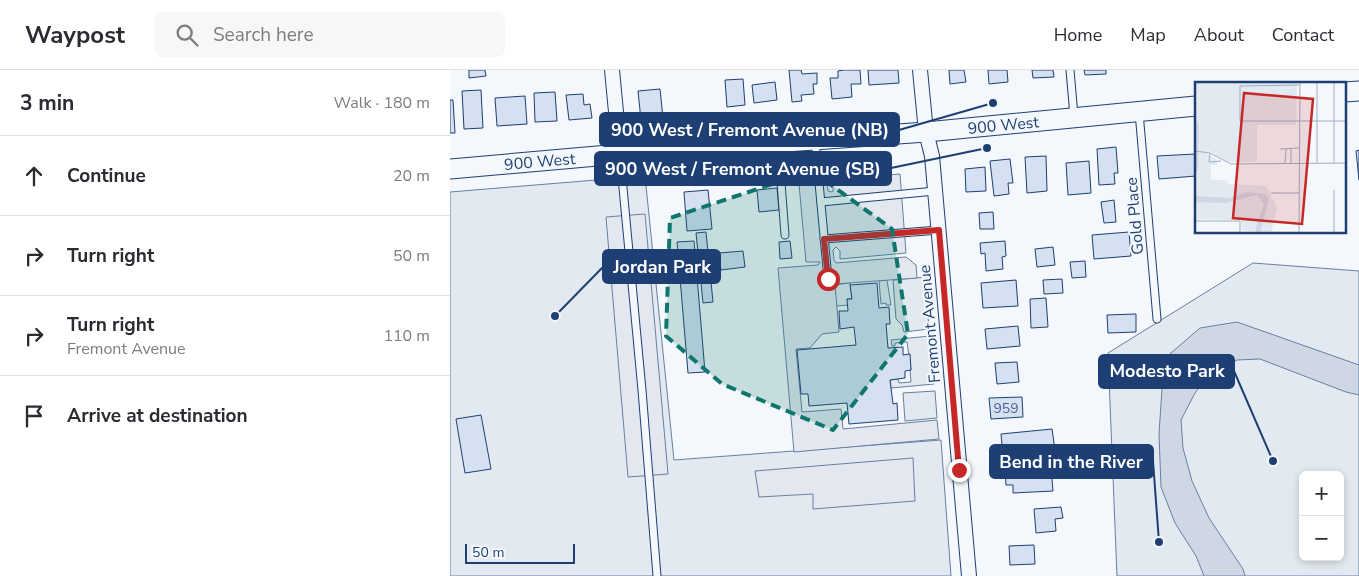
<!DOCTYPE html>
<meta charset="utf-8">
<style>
body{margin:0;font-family:"Nunito Sans",sans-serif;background:#f7f7f7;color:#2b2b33}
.controls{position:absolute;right:15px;bottom:15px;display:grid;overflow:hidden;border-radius:8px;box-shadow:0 2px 8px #0003}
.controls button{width:45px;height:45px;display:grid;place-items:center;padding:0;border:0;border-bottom:1px solid #e1e1e2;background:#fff;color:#2b2b33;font:25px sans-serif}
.scale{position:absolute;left:15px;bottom:12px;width:110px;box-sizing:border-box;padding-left:5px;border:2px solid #1d3f73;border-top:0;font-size:14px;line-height:18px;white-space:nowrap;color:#1d3f73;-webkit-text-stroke:4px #f4f7fb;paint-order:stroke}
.stop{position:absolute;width:15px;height:15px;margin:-11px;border:4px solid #c62828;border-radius:50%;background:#fff}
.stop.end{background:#c62828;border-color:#fff;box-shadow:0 1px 5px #0008}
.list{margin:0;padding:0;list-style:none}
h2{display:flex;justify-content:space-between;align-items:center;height:65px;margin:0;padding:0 20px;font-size:21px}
h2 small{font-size:16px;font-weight:400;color:#7c7c81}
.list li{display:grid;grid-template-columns:32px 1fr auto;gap:15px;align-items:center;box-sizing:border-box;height:80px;padding:0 20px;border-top:1px solid #e1e1e2}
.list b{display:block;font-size:19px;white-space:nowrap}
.list p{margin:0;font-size:16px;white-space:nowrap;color:#7c7c81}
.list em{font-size:16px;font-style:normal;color:#7c7c81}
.icon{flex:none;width:28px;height:28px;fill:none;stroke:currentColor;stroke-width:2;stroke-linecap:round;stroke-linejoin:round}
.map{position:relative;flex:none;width:909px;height:506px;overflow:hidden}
header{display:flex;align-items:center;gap:30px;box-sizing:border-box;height:70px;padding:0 25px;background:#fff;border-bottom:1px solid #e1e1e2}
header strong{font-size:24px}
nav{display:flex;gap:28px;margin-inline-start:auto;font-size:18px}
.search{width:350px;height:45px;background:#f7f7f7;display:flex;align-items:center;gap:12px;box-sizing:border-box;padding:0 18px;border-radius:8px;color:#7c7c81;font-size:19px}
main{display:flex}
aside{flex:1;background:#fff}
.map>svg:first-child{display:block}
</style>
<header>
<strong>Waypost</strong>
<div class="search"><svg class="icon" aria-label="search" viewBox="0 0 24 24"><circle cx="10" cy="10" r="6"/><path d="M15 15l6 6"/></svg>Search here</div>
<nav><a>Home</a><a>Map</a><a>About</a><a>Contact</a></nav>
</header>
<main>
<aside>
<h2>3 min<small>Walk · 180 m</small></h2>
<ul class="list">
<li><svg class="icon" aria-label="ahead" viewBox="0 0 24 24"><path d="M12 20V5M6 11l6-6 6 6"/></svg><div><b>Continue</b></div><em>20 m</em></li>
<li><svg class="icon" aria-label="right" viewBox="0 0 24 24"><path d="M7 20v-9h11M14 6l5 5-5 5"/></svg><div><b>Turn right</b></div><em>50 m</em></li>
<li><svg class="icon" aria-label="right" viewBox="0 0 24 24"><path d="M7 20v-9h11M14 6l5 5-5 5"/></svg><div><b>Turn right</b><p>Fremont Avenue</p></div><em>110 m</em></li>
<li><svg class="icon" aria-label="arrive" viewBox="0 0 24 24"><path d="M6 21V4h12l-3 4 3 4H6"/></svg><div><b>Arrive at destination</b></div></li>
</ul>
</aside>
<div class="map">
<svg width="909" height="506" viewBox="0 0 909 506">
<rect width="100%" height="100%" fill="#f4f7fb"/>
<g fill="#e3e9f0" stroke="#687fa3" fill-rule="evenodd">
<path d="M195 106 224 390 491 370 501 506H0V122Z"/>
<path d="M803 193 909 201V506H667L658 283ZM853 405H890V487H853Z"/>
<path d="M475 207 479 259 454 262 452 255 446 249 443 211 444 210Z"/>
<path d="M437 210 441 235H436V233L431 234 429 211Z"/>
<path d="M400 213 402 229H397L398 235 386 236 384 215Z"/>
<path d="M480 266 484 314 441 318 440 310 448 309 449 313 461 312 460 300H461L457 272 445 273V276H442L441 270Z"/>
<path d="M485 321 487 348 455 351 453 323Z"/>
</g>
<g fill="#e3e8f0" stroke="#687fa3">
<path d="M450 104 456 183 390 189V181L386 177 383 180 384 190 386 193 456 187 466 195 467 208 385 214 389 262 372 264 360 278 346 279 352 342 391 339 393 359 487 350 489 369 344 382 328 198 368 195 370 192H356L349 114 377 112 378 121 382 122 383 121V110Z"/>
<path d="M195 144 218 404 178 407 156 147Z"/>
<path d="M463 388 465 431 363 439V424L309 427 305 401Z"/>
</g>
<path fill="#cfd7e4" stroke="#687fa3" d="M787 252 909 295V325L896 322 810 289 787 290 757 307 745 323 731 350 733 378 742 411 759 448 793 499 795 506H754L746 486 725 453 711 417 709 364 714 289 750 258Z"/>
<g fill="#d5e0f0" stroke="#1d3f73">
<path d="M19 0H35L36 6 19 8Z"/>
<path d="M339 0H351L352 4 367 3V14H363L364 24 351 25 352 31 342 32Z"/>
<path d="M394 0H410L411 14H401L402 27 382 29 380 8H388V1Z"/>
<path d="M418 0H448L449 13 419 15Z"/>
<path d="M499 0H514L516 12 500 14Z"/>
<path d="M538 0H557L558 12 539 14Z"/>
<path d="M582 0H603L604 7 583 8Z"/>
<path d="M634 0H656V4L635 5Z"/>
<path d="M293 9 295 35 277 37 275 10Z"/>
<path d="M325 12 327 30 304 33 302 15Z"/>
<path d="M210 19 213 48 191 50 188 21Z"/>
<path d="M31 20 33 58 14 59 12 21Z"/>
<path d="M105 22 107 51 85 52 84 23Z"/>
<path d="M133 24 134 35 140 34 142 48 119 50 116 25Z"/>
<path d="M75 26 77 54 47 56 45 28Z"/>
<path d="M0 30H3L5 63H0Z"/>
<path d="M666 77 668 103H664L665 114 649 115 647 79Z"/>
<path d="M909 80V110L906 81Z"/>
<path d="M746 84V106L709 109 707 86Z"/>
<path d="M596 86 597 121 577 123 575 87Z"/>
<path d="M560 89 563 113H558L559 124 544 126 540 91Z"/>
<path d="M639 91 641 123 618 125 616 93Z"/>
<path d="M535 97 536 121 516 122 515 99Z"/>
<path d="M327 118 329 140 309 142 307 120Z"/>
<path d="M258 120 262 159 237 161 234 122Z"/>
<path d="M664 130 666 152 654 153 651 132Z"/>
<path d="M543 142 544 159H530L529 143Z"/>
<path d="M256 162 263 232 253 233 246 163Z"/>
<path d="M679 162 681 186 644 189 642 165Z"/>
<path d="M244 171 255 302 238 303 227 172Z"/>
<path d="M340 171 342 188 330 189 329 172Z"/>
<path d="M555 171 556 186 552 187 553 199 536 201 535 183 531 184 530 173Z"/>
<path d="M603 177 605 195 587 197 585 179Z"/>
<path d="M293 181 295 197 271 200 269 183Z"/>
<path d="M635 191 636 207 622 208 620 192Z"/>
<path d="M612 209 613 223 594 224 593 210Z"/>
<path d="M566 210 568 236 533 238 531 213Z"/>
<path d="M427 213 429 238 439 237 440 254H436L438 278 453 277V285L460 284 461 300 455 301V308L440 310 443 334 447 333 448 350 399 354 397 333 359 336 358 324H351L347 280 406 275 404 257 390 259 389 241H398L397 229H402L400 215Z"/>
<path d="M596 228 598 257 581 258 580 229Z"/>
<path d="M686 244V262L658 263 657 245Z"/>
<path d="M568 256 570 276 537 279 535 259Z"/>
<path d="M567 292 569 312 547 314 545 293Z"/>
<path d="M572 327 573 347 541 349 539 328Z"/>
<path d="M31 345 41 399 15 403 6 349Z"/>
<path d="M602 359 605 380 553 386 551 364Z"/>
<path d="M601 398 603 421 563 423V415H556L555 401Z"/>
<path d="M611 437 613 448 605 449 606 461 586 463 584 439Z"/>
<path d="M584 475 585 494 560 495 559 476Z"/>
</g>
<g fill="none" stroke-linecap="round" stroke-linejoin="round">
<g stroke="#1d3f73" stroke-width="9">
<g id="service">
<path d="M620 0 624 46"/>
<path d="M689 42 707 249"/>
<path d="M365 70 378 209"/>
<path d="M328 73 335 165"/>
<path d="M170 86 192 320 207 506"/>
<path d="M371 132 485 121"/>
<path d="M374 169 489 160"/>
</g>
</g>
<g stroke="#1d3f73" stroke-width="16">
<g id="minor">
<path d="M162 0 170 84"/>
<path d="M470 0 476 62 482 86 519 506"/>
</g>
</g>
<g stroke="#1d3f73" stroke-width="21">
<g id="secondary">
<path d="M895 22 909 21"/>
<path id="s1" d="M0 99 170 84 476 62 746 36"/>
</g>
</g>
<use href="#service" stroke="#f4f7fb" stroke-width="7"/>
<use href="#minor" stroke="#f4f7fb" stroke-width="14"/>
<use href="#secondary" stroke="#f4f7fb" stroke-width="19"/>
</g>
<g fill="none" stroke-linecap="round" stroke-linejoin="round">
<path stroke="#c62828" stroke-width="6" d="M378 209 374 169 489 160 509 400"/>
</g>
<path fill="#0f766e" fill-opacity="0.2" stroke="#0f766e" stroke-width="4" stroke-dasharray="10 6" stroke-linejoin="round" d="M362 101 442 159 458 264 383 360 272 314 216 266 220 148Z"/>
<g text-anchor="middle" stroke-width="4" stroke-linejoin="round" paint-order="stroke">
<g font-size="14" fill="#4b6792">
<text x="556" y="343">959</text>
</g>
<g font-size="16" fill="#1d3f73" stroke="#f4f7fb">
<text dy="6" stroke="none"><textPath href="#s1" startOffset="555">900 West</textPath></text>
<text dy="6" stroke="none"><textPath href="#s1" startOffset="90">900 West</textPath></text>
<text transform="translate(684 146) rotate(-95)" y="6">Gold Place</text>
<text transform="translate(479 254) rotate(-95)" y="6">Fremont Avenue</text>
</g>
</g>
<g transform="translate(745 12)">
<rect width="151" height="151" fill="#f4f7fb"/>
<path d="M0 0H102L101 43H62V80H34L12 68V72L22 78V83H16V98H32L33 102 71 104 82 125 76 151 47 148 46 138 0 137Z" fill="#e3e9f0"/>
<path d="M0 37 4 43 3 87 0 92ZM52 110 70 112 74 117 65 151H61V146L69 122 62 113 31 121 0 120V114L35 116Z" fill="#cfd7e4"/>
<path fill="none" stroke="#9eadc5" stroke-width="1" d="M122 0V81M139 0V81M105 3 45 4V39H152M96 66V82M85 67 104 66M0 69 15 71 36 82 152 81M15 71 14 80 26 79M90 82 91 67M139 108V151M76 111H104M0 139H45V151M104 151 105 0"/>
<path fill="#c62828" fill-opacity="0.15" stroke="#c62828" stroke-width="2.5" d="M49 11 118 17 107 142 38 136Z"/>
<rect width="151" height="151" fill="none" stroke="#1d3f73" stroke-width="2.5"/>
</g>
<path fill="none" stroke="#1d3f73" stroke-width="2" d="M543 33L449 60M537 78L441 98M105 246L153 197M823 391L784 301M709 472L703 391"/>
<g fill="#1d3f73" stroke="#f4f7fb" stroke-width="2">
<circle cx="543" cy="33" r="5"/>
<circle cx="537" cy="78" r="5"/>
<circle cx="105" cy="246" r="5"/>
<circle cx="823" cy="391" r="5"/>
<circle cx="709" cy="472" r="5"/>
</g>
<g fill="#1d3f73" stroke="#1d3f73" stroke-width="2">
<rect x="150" y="43" width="299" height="33" rx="5"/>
<rect x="145" y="82" width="296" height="33" rx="5"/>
<rect x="153" y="180" width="117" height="33" rx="5"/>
<rect x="649" y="285" width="135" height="33" rx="5"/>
<rect x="540" y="375" width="163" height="33" rx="5"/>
</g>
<g font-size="18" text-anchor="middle" font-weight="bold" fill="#fff">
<text x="300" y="66">900 West / Fremont Avenue (NB)</text>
<text x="293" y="105">900 West / Fremont Avenue (SB)</text>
<text x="212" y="203">Jordan Park</text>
<text x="717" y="307">Modesto Park</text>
<text x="621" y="398">Bend in the River</text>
</g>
</svg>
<div class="controls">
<button>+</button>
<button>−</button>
</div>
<div class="scale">50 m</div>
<div class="stop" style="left:378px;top:209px"></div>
<div class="stop end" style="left:509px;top:400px"></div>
</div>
</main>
